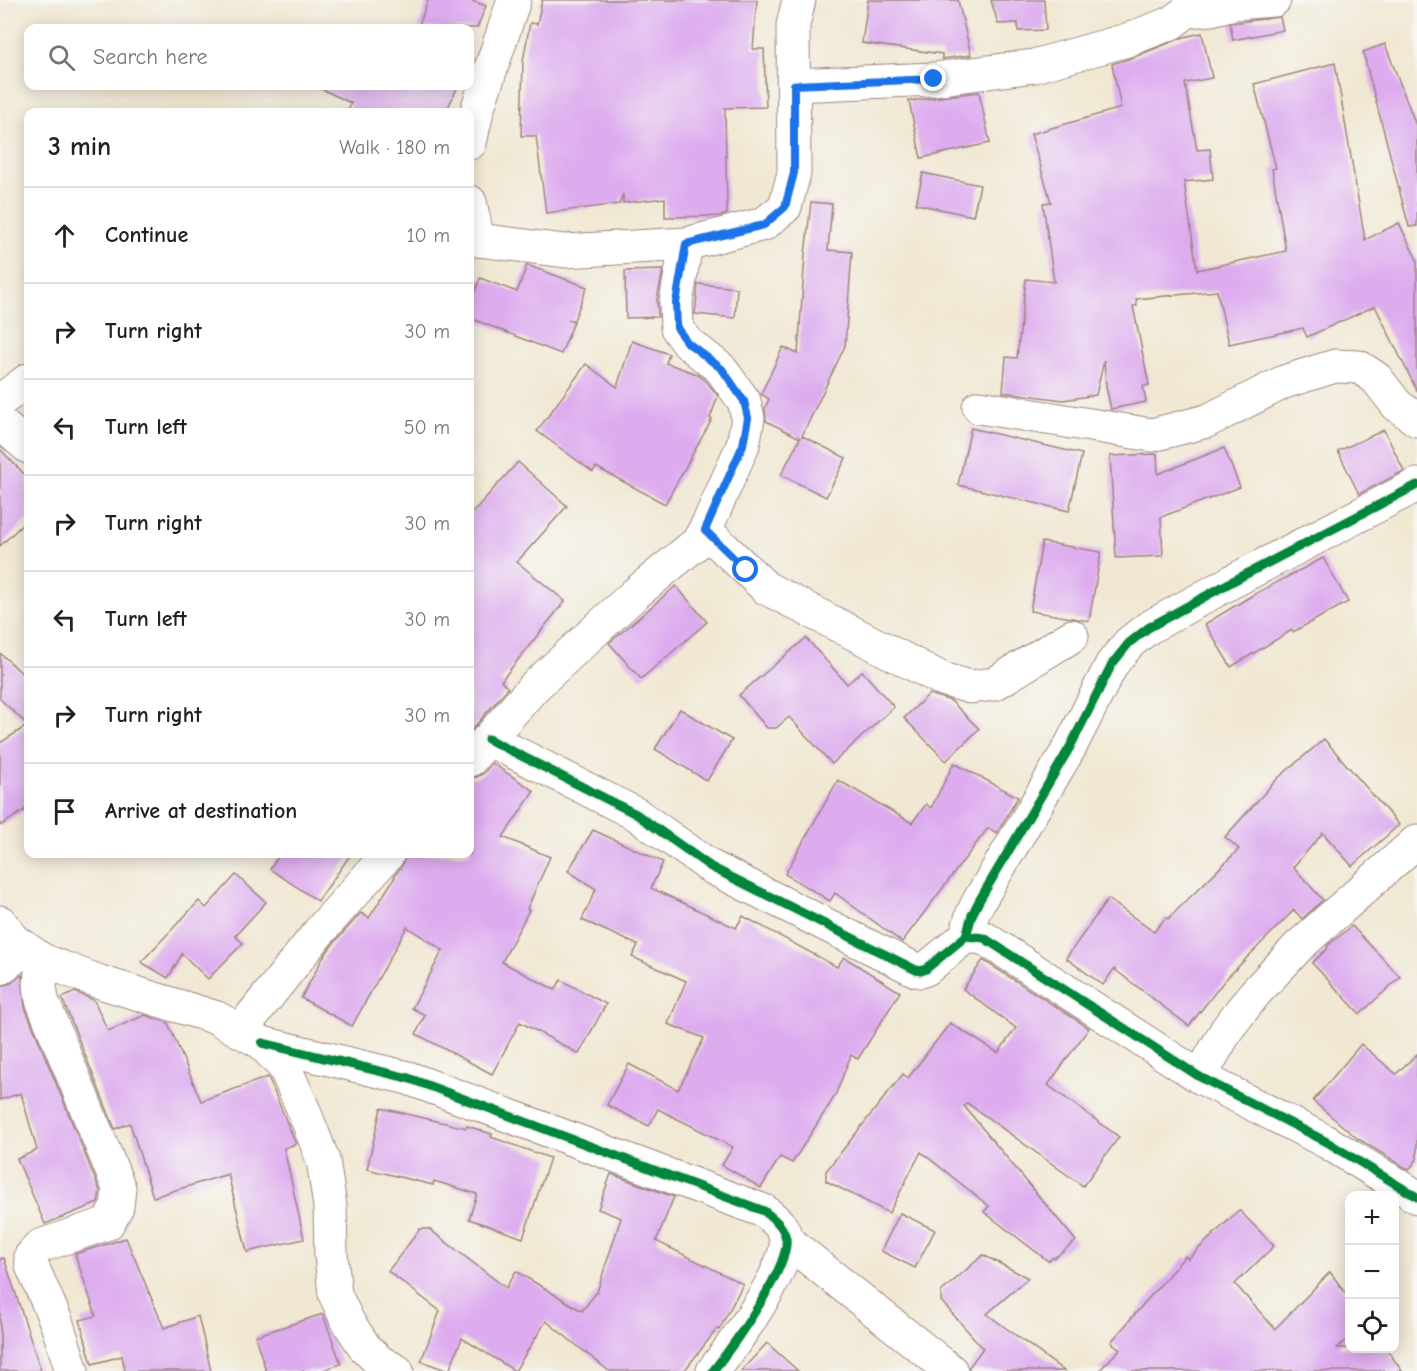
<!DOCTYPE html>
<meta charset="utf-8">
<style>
body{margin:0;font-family:"Comic Neue",sans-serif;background:#f6f6f6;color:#202124}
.controls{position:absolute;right:18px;bottom:18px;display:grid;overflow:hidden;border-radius:12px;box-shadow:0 3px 15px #0003}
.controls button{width:54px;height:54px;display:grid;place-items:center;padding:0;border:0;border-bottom:2px solid #e0e0e0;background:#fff;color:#202124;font:30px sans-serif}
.stop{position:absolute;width:18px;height:18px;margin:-14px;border:4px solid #1a73e8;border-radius:50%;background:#fff}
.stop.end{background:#1a73e8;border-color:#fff;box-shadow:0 2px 6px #0008}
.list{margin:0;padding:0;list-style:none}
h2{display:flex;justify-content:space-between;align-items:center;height:78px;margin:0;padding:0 24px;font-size:26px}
h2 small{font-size:20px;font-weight:400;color:#757577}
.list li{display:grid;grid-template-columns:39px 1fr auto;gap:18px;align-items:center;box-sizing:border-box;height:96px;padding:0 24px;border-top:2px solid #e0e0e0}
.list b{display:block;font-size:22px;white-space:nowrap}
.list em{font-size:20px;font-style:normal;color:#757577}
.icon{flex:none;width:33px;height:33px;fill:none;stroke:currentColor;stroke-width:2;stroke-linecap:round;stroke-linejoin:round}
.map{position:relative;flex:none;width:1417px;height:1371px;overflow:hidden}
.search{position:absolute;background:#fff;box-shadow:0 3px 15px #0003;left:24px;top:24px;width:450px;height:66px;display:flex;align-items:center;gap:15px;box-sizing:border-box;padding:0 21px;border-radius:12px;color:#757577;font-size:22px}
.panel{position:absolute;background:#fff;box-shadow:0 3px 15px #0003;left:24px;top:108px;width:450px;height:750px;border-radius:12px}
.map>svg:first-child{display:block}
</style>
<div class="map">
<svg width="1417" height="1371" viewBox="0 0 1417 1371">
<rect width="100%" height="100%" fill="#f6f6f2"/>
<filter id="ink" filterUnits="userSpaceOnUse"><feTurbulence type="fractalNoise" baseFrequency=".0167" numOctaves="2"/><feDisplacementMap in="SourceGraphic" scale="12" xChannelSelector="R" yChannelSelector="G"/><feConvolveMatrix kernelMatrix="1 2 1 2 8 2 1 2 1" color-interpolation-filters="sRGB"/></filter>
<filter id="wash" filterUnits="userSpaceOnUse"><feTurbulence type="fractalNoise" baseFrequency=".008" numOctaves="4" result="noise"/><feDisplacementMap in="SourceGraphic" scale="24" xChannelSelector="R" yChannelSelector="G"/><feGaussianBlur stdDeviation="1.35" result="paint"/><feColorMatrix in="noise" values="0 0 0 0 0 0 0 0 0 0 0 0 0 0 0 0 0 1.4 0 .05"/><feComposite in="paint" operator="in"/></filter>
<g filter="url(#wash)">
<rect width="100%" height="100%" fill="#f1e8d3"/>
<g id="blocks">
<g fill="#ddacef">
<path d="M428 0H470L486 6 477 28H418Z"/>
<path d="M542 0H757L753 49H764L766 107 725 108 727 214 719 216 665 217V198L623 203V194L619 204 546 213 536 136H521L523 61 530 23 537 24Z"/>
<path d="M868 0H958L971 55 942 59V54L862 43Z"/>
<path d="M991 0H1044L1046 30 1018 31V23L998 24Z"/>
<path d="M1280 17 1283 30 1233 40 1230 23Z"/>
<path d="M1202 33 1212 78 1185 83 1197 150 1210 149 1213 179 1184 182 1197 270 1286 251 1272 169 1276 168 1254 84 1335 63 1365 240 1399 223 1417 260V391L1375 306 1307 337 1303 328 1229 344 1217 291 1136 299 1137 306H1133L1149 385 1143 386 1146 402 1111 409 1106 387 1104 360 1096 395 1063 400 1003 392 1006 357 1017 358 1026 279 1054 282 1043 203 1051 202 1031 134 1121 108 1112 64 1134 57 1184 37Z"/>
<path d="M1385 44 1417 128V226L1409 227 1363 52Z"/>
<path d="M315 86H458L446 112H348L351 103Z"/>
<path d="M979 92 990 143 921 158 909 101Z"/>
<path d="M923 173 980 185 973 216 916 204Z"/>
<path d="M811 202 832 204 828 250 852 252 845 346 802 436 846 458 826 497 781 475 800 438 766 421 765 408 769 399 761 394 783 347 798 354 805 255Z"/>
<path d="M527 265 587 287 574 320H568L574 322 561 354 470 318V304L480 278 517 292Z"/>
<path d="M663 270 657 300 658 317 626 318 625 271Z"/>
<path d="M698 284 737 288 735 318 695 314Z"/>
<path d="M632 341 669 354 666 363 697 374 707 382 718 396 710 418 712 419 665 504 596 467 593 472 537 431 586 364 617 387Z"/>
<path d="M971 428 1082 454 1069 511 958 485Z"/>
<path d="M1384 430 1404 471 1359 494 1338 451Z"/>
<path d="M1224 448 1240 487 1161 517 1163 556 1116 558 1110 456 1157 454 1158 474Z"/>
<path d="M0 449 28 478V519L0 546Z"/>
<path d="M518 462 567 506 517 562 565 601 501 681 508 688 470 732V515Z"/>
<path d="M1042 542 1101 552 1089 621 1030 611Z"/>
<path d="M1323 558 1348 602 1293 632 1292 630 1231 667 1205 624 1253 595Z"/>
<path d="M676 586 707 622 641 679 609 643Z"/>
<path d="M806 638 847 684 862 671 894 707 832 764 789 717 776 728H767L739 695Z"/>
<path d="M0 653 28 679V725L0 699Z"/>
<path d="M929 694 951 701 979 729 946 761 904 718Z"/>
<path d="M680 709 732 740 707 781 655 749Z"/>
<path d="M28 725V808L0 826V743Z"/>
<path d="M1324 739 1399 825 1352 866 1323 833 1293 867 1323 900 1302 919 1294 910 1224 981 1189 1026 1114 969 1103 985 1066 958 1108 899 1154 932 1166 917 1168 919 1239 849 1225 837 1278 778Z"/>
<path d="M492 763 534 791 503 837 550 857 527 909 529 910 502 962 555 990 561 980 606 1004 579 1054 520 1022 492 1074 416 1034 425 1015 412 1008 443 950 407 927 352 1026 301 998 324 956 333 944 361 913 369 918 395 877 394 876 402 866 406 854H470V778L477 777 484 773Z"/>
<path d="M954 763 1018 797 997 833 988 828 902 942 835 893 830 901 785 874 838 780 912 823 926 804 931 808Z"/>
<path d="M593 830 663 862 651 888 736 928 743 916 837 967 844 957 900 992 858 1059 851 1055 835 1096 792 1163 780 1157 761 1188 722 1165 733 1147 658 1109 649 1126 607 1105 629 1064 678 1090 704 1038 668 1024 686 981 632 957 638 945 582 920 596 889 568 871Z"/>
<path d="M280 854H351L318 901 270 869Z"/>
<path d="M236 875 266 902 235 936 243 943 208 979 182 954 168 978 141 962 199 901 206 908Z"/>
<path d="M1352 926 1400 977 1360 1014 1312 963 1328 948 1327 946Z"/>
<path d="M983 960 1089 1028 1048 1085 1119 1137 1083 1186 967 1103 964 1106 1076 1241 1054 1258 1053 1257 1048 1261 984 1212 989 1206 921 1152 889 1213 826 1181V1171L903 1074 908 1078 950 1023 998 1053 1016 1028 963 989Z"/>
<path d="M22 975 25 1007 100 1191 98 1203 45 1224 17 1159 37 1150 21 1093 0 1100V986L11 983Z"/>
<path d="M75 992 94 1000 108 1031 145 1015 168 1023 201 1101 268 1077 296 1144 284 1148 304 1239 247 1252 228 1174 153 1197 130 1123 115 1129 62 998Z"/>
<path d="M1361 1044 1396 1074 1417 1054V1159L1409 1170 1357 1138 1313 1101Z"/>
<path d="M381 1108 466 1128 467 1126 492 1134 491 1137 550 1158 523 1238 469 1219 477 1194 434 1181 433 1185 367 1169Z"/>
<path d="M611 1174 674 1197 656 1241 743 1284 719 1330 717 1329 684 1371H609L546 1321 515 1371 462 1338 449 1371 421 1361 440 1311 388 1271 420 1229H429L506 1288 516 1271 582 1311 597 1292 621 1218 598 1209Z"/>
<path d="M1239 1210 1274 1246 1235 1284 1275 1329 1330 1272 1350 1299V1336L1337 1348H1386L1402 1371H1099L1120 1349 1111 1342 1185 1256 1188 1259Z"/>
<path d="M900 1213 935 1230 915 1268 881 1251Z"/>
<path d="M126 1238 164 1328 198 1316 211 1371H125L122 1356 92 1364 80 1320 96 1316 75 1254Z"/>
<path d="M983 1255 1028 1278 987 1314 1064 1371H969V1367L983 1348 941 1301V1292Z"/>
<path d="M4 1258 29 1334 41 1371H0V1259Z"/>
<path d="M323 1314 341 1364 320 1371H266L255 1336Z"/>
<path d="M767 1343 798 1371H741Z"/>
</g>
</g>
</g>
<g filter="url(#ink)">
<use href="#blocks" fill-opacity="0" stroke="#9e847f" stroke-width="1.5"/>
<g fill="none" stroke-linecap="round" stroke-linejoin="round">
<g stroke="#9e847f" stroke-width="35">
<g id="minor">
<path d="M794 85 934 79 1034 66 1127 40 1171 23 1187 11 1211 9 1234 3 1274 0"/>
<path d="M470 143 478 107 514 0"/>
<path d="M470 202 478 240"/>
<path d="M470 239 565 251 686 244 764 224 785 207 794 173 793 25 799 0"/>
<path d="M0 401 28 380"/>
<path d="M979 407 1152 435 1207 421 1284 382 1335 366 1359 367 1376 378 1397 405 1417 420"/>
<path d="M0 423 28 447"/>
<path d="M705 530 766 588 942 679 970 687 994 684 1072 636"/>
<path d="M488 739 636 814 711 867 916 970 921 971 926 969 966 936 984 938 1200 1077 1327 1142 1417 1197"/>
<path d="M470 760 534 687 636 593 698 542 709 522 743 445 748 418 744 401 721 369 688 343 677 328 676 303 686 244"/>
<path d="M0 922 14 940 42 960 100 982 217 1018 262 1043 285 1068 304 1111 323 1160 330 1206 331 1255 335 1294 347 1320 366 1349 380 1362 397 1371"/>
<path d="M966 936 972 915 979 901 1070 747 1112 664 1129 643 1148 628 1233 581 1417 485"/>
<path d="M42 960 40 985 42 1000 119 1188 117 1207 108 1223 40 1246 31 1256 32 1266 56 1321 72 1371"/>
<path d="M0 968 25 949"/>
<path d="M240 1031 319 932 388 854"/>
<path d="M262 1043 408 1078 764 1211C774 1219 784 1226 786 1239 790 1267 732 1347 713 1371"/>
<path d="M1200 1077 1227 1029 1255 993 1299 946 1417 841"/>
<path d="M786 1240 951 1371"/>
</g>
</g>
<use href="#minor" stroke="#fff" stroke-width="33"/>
<g stroke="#f6f6f2" stroke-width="13">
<g id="cycleway">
<path d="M488 739 636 814 711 867 916 970 921 971 926 969 966 936 984 938 1200 1077 1327 1142 1417 1197"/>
<path d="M966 936 972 915 979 901 1070 747 1112 664 1129 643 1148 628 1233 581 1417 485"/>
<path d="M262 1043 408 1078 764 1211C774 1219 784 1226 786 1239 790 1267 732 1347 713 1371"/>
</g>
</g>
<use href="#cycleway" stroke="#00873e" stroke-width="9"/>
</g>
</g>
<g fill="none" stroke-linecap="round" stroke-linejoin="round" filter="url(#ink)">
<path stroke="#1a73e8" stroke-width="8" d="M746 570 705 530 743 445 748 418 744 401 722 369 688 343 677 328 676 303 686 244 764 225 785 207 794 173V85L934 79"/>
</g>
</svg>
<div class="controls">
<button>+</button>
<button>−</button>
<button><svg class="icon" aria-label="locate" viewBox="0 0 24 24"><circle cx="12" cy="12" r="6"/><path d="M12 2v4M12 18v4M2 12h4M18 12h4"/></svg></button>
</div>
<div class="stop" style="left:746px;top:570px"></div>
<div class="stop end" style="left:934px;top:79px"></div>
<div class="search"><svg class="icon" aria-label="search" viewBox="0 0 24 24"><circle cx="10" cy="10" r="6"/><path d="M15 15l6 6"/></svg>Search here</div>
<section class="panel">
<h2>3 min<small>Walk · 180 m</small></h2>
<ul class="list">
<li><svg class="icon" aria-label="ahead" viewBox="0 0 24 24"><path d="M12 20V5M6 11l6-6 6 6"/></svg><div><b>Continue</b></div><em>10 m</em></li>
<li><svg class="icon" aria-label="right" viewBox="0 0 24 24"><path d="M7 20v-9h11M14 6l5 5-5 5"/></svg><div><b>Turn right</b></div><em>30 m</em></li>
<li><svg class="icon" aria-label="left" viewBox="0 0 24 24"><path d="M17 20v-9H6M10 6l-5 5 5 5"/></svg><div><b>Turn left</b></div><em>50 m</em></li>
<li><svg class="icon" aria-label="right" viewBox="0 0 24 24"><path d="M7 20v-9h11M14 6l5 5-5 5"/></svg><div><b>Turn right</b></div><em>30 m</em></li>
<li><svg class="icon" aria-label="left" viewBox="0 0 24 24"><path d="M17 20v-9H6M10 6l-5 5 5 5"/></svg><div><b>Turn left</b></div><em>30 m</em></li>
<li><svg class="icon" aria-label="right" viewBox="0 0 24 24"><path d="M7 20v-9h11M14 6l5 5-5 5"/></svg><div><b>Turn right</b></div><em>30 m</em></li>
<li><svg class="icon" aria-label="arrive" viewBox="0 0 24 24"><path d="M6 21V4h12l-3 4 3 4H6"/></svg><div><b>Arrive at destination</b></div></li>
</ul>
</section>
</div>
